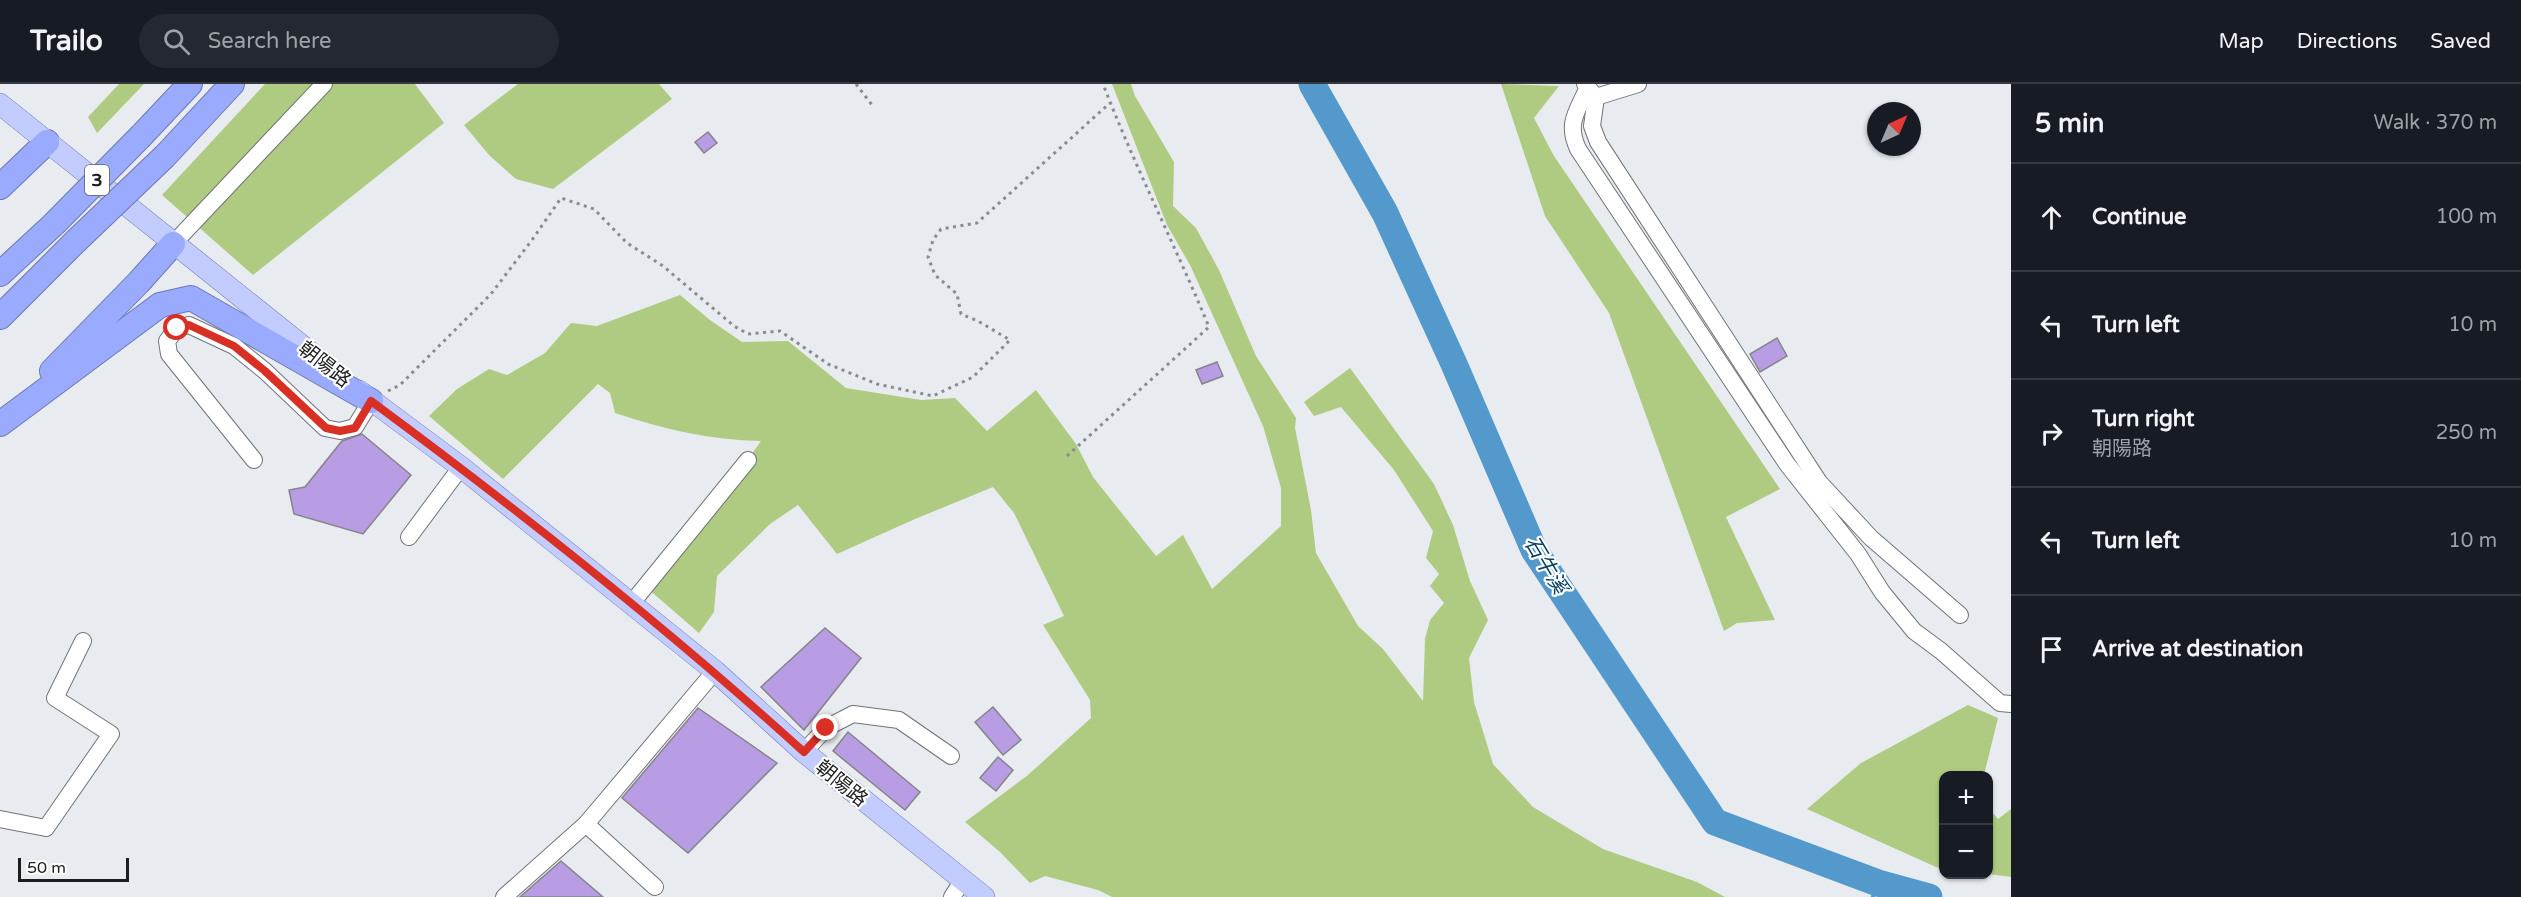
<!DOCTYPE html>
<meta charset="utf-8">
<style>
body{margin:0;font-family:"Varela Round","Noto Sans TC",sans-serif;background:#242831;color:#f1f3f6}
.controls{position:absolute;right:18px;bottom:18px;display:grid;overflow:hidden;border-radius:12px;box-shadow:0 2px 4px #0004}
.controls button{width:54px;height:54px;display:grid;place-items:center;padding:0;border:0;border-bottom:2px solid #363941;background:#171b24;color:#f1f3f6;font:30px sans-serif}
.compass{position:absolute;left:1867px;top:18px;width:54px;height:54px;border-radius:50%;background:#171b24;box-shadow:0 2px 4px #0004;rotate:44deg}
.scale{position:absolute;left:18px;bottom:15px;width:111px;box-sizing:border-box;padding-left:6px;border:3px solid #1c1d1e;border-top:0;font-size:16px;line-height:21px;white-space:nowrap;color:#1c1d1e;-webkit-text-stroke:4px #fff;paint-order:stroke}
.stop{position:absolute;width:18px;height:18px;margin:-14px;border:4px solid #d93025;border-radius:50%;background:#fff}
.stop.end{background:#d93025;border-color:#fff;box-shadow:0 2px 6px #0008}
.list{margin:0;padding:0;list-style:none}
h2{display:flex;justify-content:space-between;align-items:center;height:78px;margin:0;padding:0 24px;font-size:26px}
h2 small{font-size:20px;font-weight:400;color:#9ea1a6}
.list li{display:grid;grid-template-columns:39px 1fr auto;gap:18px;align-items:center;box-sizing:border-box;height:108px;padding:0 24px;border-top:2px solid #363941}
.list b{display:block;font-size:22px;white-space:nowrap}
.list p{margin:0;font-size:20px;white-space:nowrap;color:#9ea1a6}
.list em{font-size:20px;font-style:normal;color:#9ea1a6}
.icon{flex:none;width:33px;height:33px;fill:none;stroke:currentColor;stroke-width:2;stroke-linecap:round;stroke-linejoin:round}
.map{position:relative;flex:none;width:2011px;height:813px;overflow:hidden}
header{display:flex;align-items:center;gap:36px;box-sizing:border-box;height:84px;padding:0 30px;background:#171b24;border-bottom:2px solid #363941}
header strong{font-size:28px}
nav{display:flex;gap:33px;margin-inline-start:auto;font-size:21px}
.search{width:420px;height:54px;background:#242831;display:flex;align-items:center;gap:15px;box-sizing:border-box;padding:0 21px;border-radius:33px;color:#9ea1a6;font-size:22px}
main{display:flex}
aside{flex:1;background:#171b24}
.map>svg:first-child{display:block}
</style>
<header>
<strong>Trailo</strong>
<div class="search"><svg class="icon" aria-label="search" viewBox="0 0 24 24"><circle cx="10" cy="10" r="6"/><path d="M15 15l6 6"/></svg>Search here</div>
<nav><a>Map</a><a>Directions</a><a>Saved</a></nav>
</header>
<main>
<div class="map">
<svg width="2011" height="813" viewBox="0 0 2011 813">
<rect width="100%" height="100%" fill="#e8ecf0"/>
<g fill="#afcb81">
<path d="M119 0H144L97 49 88 33Z"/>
<path d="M265 0H415L444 39 253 191 162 111Z"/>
<path d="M518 0H659L672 15 553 105 516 95 489 71 464 41Z"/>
<path d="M1112 0H1131L1135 12 1174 78 1173 122 1196 144 1219 186 1256 272 1296 334 1295 344 1311 426 1316 469 1358 542 1383 565 1423 617 1425 555 1430 536 1444 519 1430 502 1439 490 1426 474 1433 447 1394 386 1341 323 1314 332 1304 318 1350 284 1434 400 1453 441 1470 497 1488 536 1469 574 1474 618 1493 680 1533 723 1603 765 1697 798 1725 813H1112L1098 806 1045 792 1030 799 1000 768 965 738 1028 691 1091 634 1090 616 1043 541 1064 532 1014 429 993 403 915 435 837 470 798 421 770 440 717 492 714 528 699 549 647 504 692 454 761 357C710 356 663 345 615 329L610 309 598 300 503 395 429 332 457 305 489 285 507 291 545 269 571 239 597 242 680 211 710 236 742 258 788 257 846 304 921 316 955 314 987 347 1036 306 1076 360 1093 393 1156 472 1183 451 1212 505 1281 442V404L1263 342 1190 181 1167 141Z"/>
<path d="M1501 0 1559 2 1534 34 1554 72 1780 405 1726 433 1775 536 1737 539 1724 547 1609 229 1545 132Z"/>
<path d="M1968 621 1998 634 1984 691 1944 692 1943 784 1936 783 1807 725 1861 679Z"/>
<path d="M1989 725 1998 735 2011 725V793L1989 790Z"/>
</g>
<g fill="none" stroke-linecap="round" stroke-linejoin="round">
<path stroke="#5499cc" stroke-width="4.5" d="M1873 813 1878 799"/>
<path stroke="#5499cc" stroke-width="27" d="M1312 0 1385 129 1454 280 1534 466 1715 738 1878 799 1929 813"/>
</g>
<g fill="#b99de4" stroke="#858488" stroke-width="1.5">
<path d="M708 48 717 59 704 69 695 58Z"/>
<path d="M1777 254 1787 272 1760 288 1750 270Z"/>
<path d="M1217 278 1223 292 1202 300 1196 286Z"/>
<path d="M362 350 411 391 363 450 294 430 289 406 305 403 342 357Z"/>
<path d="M825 544 861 574 804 646 761 603Z"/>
<path d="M993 623 1021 656 1003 671 975 638Z"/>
<path d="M698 624 777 679 688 769 622 714Z"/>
<path d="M848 648 920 708 905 726 833 667Z"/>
<path d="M998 673 1013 686 996 707 980 694Z"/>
<path d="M561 777 603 813H520Z"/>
</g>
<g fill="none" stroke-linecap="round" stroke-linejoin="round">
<g stroke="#707377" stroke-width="18">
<g id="minor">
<path d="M1585 0 1588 3C1577 28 1566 39 1578 65L1787 380 1858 470 1882 508 1914 547 1941 567 2000 619 2011 620"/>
<path d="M1590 6 1596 13 1638 0"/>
<path d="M1596 13 1592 42 1598 58 1819 398 1871 454 1960 531"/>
<path d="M173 160 324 0"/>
<path d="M254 376 169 270 167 257 177 244 189 241 234 262 265 287 325 344 340 347 355 343 371 317"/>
<path d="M409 453 461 383"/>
<path d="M631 520 748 376"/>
<path d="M804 668 826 644 853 630 899 636 951 672"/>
<path d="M0 735 46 744 111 650 55 614 83 557"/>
<path d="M586 740 655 803"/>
<path d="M504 813 586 740 715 587"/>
<path d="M952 813 963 796"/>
</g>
</g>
<g stroke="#6d79b0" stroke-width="22">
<g id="major">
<path d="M0 20 330 284"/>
<path d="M359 307 461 383 715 587 804 668 984 813"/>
</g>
</g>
<g stroke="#6d79b0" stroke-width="26">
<g id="highway">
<path d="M141 52 190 0"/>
<path d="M165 72 232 0"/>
<path d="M0 103 47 58"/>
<path d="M0 190 54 140"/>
<path d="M0 233 76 157"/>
<path d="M52 287 139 198 173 160"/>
<path d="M0 340 160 221 191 214 371 317"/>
</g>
</g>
<g stroke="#898c8e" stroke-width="3" stroke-dasharray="3 4.5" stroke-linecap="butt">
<path d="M856 0 872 21"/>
<path d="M388 307 400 301 491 210 532 156 561 114 594 125 627 159 663 182 734 242 748 250 780 247 828 280 877 300 933 312 973 293 1010 256 978 237 961 230 957 210 935 191 928 173 933 156 941 145 977 139 1110 19"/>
<path d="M1067 372 1209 243C1175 161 1135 83 1103 0"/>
</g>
<use href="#minor" stroke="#fff" stroke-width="16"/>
<use href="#major" stroke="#c2ccff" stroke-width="21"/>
<use href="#highway" stroke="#9af" stroke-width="24"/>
<g stroke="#6d79b0" stroke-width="26" stroke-linecap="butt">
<g id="highway-bridge">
<path d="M54 140 141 52"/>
<path d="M76 157 165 72"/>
</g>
</g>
<use href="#highway-bridge" stroke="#9af" stroke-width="24"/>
</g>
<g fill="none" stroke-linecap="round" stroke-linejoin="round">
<path stroke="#d93025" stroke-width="8" d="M177 244 189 241 234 262 265 287 326 344 340 347 355 344 371 317C520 427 666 543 804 668L826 644"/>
</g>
<g text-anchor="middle" stroke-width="4.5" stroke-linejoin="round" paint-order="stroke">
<rect fill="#fff" stroke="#606162" stroke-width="1.5" x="85" y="81" width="24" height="30" rx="4.5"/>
<g font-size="18" font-weight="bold" fill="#1c1d1e">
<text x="97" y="102">3</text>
</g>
<g font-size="20" fill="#1c1d1e" stroke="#fff">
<text transform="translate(325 280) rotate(38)" y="7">朝陽路</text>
<text transform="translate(842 699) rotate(39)" y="7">朝陽路</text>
</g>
<g font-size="21" font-style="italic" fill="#074062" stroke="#fff">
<text transform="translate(1546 481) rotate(59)" y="7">石牛溪</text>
</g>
</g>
</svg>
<div class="controls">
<button>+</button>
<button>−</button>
</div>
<svg class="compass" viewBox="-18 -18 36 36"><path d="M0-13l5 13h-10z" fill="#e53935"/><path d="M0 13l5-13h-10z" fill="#9ea1a6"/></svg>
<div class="scale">50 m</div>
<div class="stop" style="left:177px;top:244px"></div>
<div class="stop end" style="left:826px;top:644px"></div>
</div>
<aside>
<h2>5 min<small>Walk · 370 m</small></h2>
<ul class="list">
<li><svg class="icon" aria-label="ahead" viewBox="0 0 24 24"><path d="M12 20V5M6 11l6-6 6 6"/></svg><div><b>Continue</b></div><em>100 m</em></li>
<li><svg class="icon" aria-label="left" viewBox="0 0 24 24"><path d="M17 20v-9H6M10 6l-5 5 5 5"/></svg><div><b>Turn left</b></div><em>10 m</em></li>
<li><svg class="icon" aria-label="right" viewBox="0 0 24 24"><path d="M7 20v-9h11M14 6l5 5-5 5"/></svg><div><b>Turn right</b><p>朝陽路</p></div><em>250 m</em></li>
<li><svg class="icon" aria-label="left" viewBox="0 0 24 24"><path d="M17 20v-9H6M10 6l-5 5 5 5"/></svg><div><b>Turn left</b></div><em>10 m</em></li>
<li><svg class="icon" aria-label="arrive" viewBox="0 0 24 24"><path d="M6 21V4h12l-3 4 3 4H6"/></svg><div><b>Arrive at destination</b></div></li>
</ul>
</aside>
</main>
